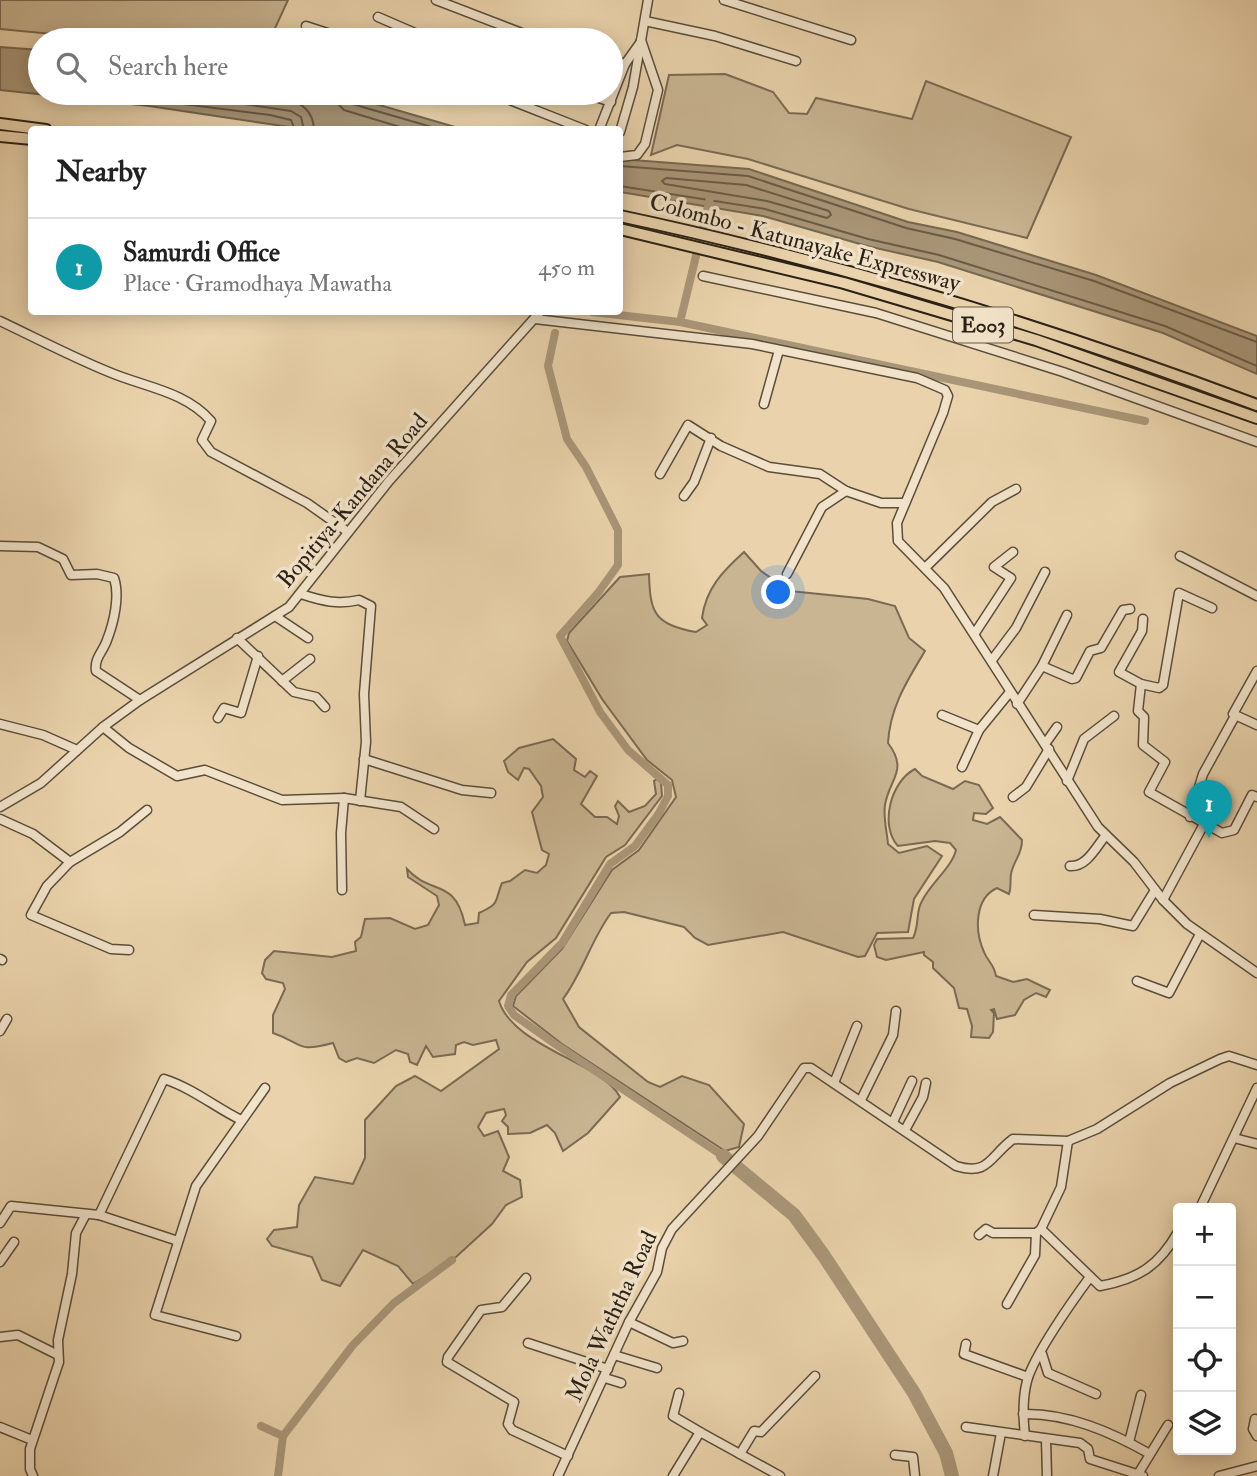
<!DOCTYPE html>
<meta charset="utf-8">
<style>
body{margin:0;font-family:"IM FELL Double Pica",serif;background:#f6f6f6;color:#222}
.controls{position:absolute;right:21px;bottom:21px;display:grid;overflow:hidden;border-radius:7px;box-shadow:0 4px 18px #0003}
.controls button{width:63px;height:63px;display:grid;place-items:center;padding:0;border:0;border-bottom:2px solid #e0e0e0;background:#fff;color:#222;font:35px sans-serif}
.you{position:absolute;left:779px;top:593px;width:24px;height:24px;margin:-18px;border:5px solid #fff;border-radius:50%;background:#1a73e8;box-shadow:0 0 0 10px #1a73e833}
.badge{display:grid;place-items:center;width:46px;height:46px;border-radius:50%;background:#8f2418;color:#fff;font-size:23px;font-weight:700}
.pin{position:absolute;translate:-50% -58px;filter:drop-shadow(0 2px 4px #0008)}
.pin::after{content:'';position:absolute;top:37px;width:24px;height:21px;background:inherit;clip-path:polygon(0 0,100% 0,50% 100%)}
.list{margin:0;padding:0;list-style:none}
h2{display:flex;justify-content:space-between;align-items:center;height:91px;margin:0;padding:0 28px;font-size:30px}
h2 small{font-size:23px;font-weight:400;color:#767676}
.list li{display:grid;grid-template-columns:46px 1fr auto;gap:21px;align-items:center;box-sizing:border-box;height:98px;padding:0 28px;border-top:2px solid #e0e0e0}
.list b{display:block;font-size:26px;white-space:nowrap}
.list p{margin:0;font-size:23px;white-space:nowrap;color:#767676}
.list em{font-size:23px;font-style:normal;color:#767676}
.icon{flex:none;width:38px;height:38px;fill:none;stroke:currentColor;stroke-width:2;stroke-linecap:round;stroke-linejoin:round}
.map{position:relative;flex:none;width:1257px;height:1476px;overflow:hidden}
.search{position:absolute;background:#fff;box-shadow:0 4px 18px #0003;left:28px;top:28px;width:595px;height:77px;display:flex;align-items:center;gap:18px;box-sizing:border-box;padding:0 24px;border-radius:38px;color:#767676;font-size:26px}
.panel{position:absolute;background:#fff;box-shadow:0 4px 18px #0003;left:28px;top:126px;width:595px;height:189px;border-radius:7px}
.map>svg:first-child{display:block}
</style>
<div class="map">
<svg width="1257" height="1476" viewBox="0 0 1257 1476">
<rect width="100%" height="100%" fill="#ead3ac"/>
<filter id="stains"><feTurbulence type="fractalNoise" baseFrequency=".00286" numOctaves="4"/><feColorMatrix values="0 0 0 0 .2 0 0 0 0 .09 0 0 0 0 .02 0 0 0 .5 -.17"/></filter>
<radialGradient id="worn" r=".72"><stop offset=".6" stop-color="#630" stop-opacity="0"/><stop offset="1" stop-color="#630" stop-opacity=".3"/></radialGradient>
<g fill="#c9b592" stroke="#7a6a53" stroke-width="2">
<path d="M0 0H288L271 37 275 40H115L0 29Z"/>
<path d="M725 74 773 92 789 113 807 114 816 98 912 119 926 81 1071 137 1027 238 909 209 748 159 677 145 651 155 669 75Z"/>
<path d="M744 552 761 571 790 591 868 599 895 606 909 638 925 651C907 681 890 707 888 743 909 771 889 779 885 805 883 817 887 832 888 844L899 853 927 846 942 856 914 899 908 932 877 933 865 956 858 957 783 932 708 945 695 938 684 927 624 912 611 913C591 940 583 972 563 999L579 1027 648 1082 660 1087 682 1076 709 1085 744 1124 739 1147 725 1151 562 1044 513 1006 516 996 562 949 612 870 639 850 676 797 672 780 647 760 602 699 567 641 569 633 620 577 649 574C650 612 654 625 696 632L707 625 702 618C706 588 723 571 744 552Z"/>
<path d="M553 739 576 759 574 770 585 777 590 771 597 776 581 804 595 817H607L617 824 619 816 615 806 618 801 629 812 645 806 656 794 654 781 657 779 661 783 662 796 625 845 606 857 556 938 527 962 499 1001C513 1047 603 1063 620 1097L588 1133 563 1151 555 1133 547 1125 530 1133 508 1134V1127L502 1121 506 1115 504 1109 486 1113 478 1127 484 1136 498 1131 509 1157 503 1171 520 1180 522 1197 506 1205 492 1224 456 1257 413 1284 398 1266 363 1250 340 1286 322 1280 312 1257 272 1246 267 1239 274 1230 297 1227 299 1205 315 1177 353 1184 365 1158V1120L396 1086 415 1076 441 1091 499 1049 496 1040 473 1045 464 1042 456 1045 455 1054 433 1057 426 1046 417 1065 410 1062 408 1054 396 1050 374 1063 357 1058 346 1062 339 1058 333 1043C295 1053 305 1044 273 1033V1015L285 989 283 983 266 979 262 973 265 960 274 951 332 957 356 951 355 942 361 937 365 919 390 918 415 929 428 925 439 905 437 896 408 877 407 869C431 896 455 877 465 925L478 923 479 913C501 903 494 902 502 883L510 881 525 870 537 873 546 865 549 854 542 850 532 812 543 797 541 786 529 769 524 768 518 780 508 772 504 761 519 748Z"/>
<path d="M915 769 922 776 953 789 965 781 979 785 993 808 986 814 974 813 973 820 987 824 1000 817 1022 840C1022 854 1016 857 1012 870 1009 878 1012 886 1009 894L997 888C975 898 974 930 984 952 988 962 994 964 996 976L1013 982 1027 979 1050 990 1046 997 1036 993 1024 1000 1015 1015 997 1019 994 1009 991 1010 994 1013 993 1032 989 1038 971 1037 972 1026 967 1009 959 1008 954 988 933 968V962L924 955V952L886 960 877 957 874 945 877 939 913 938C920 924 915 913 922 901 931 883 952 867 956 850L950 843 935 841 898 846C879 825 891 781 915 769Z"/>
</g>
<g fill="#a99678" stroke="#766750" stroke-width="2">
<path d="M0 47 40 50V93H338L462 129H303L149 106 0 90Z"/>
<path d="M620 159 749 169 908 222 957 232 1096 275 1257 336V374L1163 333 938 262 867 246 763 216 620 192Z"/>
</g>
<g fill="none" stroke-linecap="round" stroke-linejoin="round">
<g stroke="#6a5b46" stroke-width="2">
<path d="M96 93 270 115 291 120 295 130"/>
<path d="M170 93 291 111 301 117 304 130"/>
<path d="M247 93C273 96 313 95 314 130"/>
<path d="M335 93 336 102 344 110 410 130"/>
<path d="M343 93 349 103 442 130"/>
<path d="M620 166 748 176 906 228 955 239 1094 281 1257 342"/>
<path d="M666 178 746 185 829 211 831 215 827 218 767 201 665 184 662 181Z"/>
<path d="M620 186 765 209 868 239 939 255 1165 326 1257 366"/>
</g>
<g stroke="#a99678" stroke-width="8">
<path d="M592 312 680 322 1145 421"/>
<path d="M680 322 710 198"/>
<path d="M555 333 548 366 567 439 586 467 618 530V565L598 593 560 636 600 712 628 750 668 785V796L659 813 635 846 610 864 562 943 511 995 508 1006 514 1015 555 1044 723 1156"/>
<path d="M261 1426 283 1436 278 1476"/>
<path d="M283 1436 353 1345 394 1303 452 1260"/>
</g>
<path stroke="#a99678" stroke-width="14" d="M723 1156 794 1215 824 1256 914 1393 946 1453 952 1476"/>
<g stroke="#5a4d3a" stroke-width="11">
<g id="minor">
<path d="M436 0 540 40"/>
<path d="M724 0 851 40"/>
<path d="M378 17 431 40"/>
<path d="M645 21 715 36 796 61"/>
<path d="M306 26 349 40"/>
<path d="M611 60 625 64"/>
<path d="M492 93 586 130"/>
<path d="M584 93 611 102"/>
<path d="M599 130 625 64 640 43"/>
<path d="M620 132 633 87 648 0"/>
<path d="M620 157 637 155 645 144 658 90 641 40"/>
<path d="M703 276 876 313 1063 372 1257 442"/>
<path d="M535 319 752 344 917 378 945 390 948 396 943 413 897 523 898 541 944 588 1098 827 1134 862 1163 900 1187 924 1257 973"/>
<path d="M0 321C36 338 72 357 109 372 144 387 185 391 211 421L202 440 211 452 307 503 348 532"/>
<path d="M764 404 779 350"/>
<path d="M660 474 688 425 721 446 769 467 820 474 846 491 881 503H905"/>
<path d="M684 496 694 482 711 438"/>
<path d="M0 546 38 547 63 559 71 575 97 574 114 578C120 596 114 622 107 640 103 652 94 658 96 671L140 700"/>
<path d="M1180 556 1257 596"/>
<path d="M925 568 992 502 1016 489"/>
<path d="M787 574 822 507 846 491"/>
<path d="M301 594C322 601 338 605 359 600L371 606 364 694 366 742 360 801"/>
<path d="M1212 608 1179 593 1163 685 1159 688 1141 684 1138 711 1144 717 1143 745 1165 762 1149 792 1222 833 1234 830 1252 795 1257 797"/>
<path d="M275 616 308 638"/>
<path d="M975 633 1011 578 994 567 1013 552"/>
<path d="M237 638 294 692 316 697 325 707"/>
<path d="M992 660 1016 628 1045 572"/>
<path d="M1042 666 1067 615"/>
<path d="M1257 671 1233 714 1257 725"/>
<path d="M282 681 310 659"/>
<path d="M1141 684 1119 672 1142 631 1143 619"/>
<path d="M1017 704 1042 666 1072 679 1076 678 1090 651 1101 648 1123 610 1130 609"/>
<path d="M942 715 979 730 1010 692"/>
<path d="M218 718 224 708 241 713 258 656"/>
<path d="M0 724 43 735 77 750"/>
<path d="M103 727 129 748 177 776 205 770 282 800 344 798 401 807 434 829"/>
<path d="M1045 744 1057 727"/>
<path d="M364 759 462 790 491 793"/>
<path d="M962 767 979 730"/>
<path d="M1067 781 1084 739 1114 716"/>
<path d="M1013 797 1026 787 1049 749"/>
<path d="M0 807 41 783 103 727 140 700 289 607 389 481 540 312"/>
<path d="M1190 817 1203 774 1235 716"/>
<path d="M0 819 33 834 70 862"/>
<path d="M1070 866C1087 867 1096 847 1106 835"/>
<path d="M342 890 341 833 344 798"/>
<path d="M1163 900 1204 824"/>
<path d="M1034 915 1100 919 1133 926 1155 890"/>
<path d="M129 950 111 949 31 915 47 886 70 862 120 832 147 810"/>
<path d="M0 959 2 960"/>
<path d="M1137 981 1169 993 1200 934"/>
<path d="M0 1031 7 1019"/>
<path d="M834 1083 857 1026"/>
<path d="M861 1100 893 1035 896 1011"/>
<path d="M893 1122 912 1081"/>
<path d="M905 1130 923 1097 926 1083"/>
<path d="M1234 1138 1257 1144"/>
<path d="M1200 1208 1257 1088"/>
<path d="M99 1215 164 1079C192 1088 215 1107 241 1120"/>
<path d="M0 1223 11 1206 99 1215 178 1241"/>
<path d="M1041 1229 1100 1286C1138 1279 1159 1266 1178 1232"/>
<path d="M979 1235 986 1229 993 1233H1036L1041 1229 1061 1187 1068 1141"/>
<path d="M0 1262 14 1242"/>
<path d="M526 1278 502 1307 481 1310 448 1357 447 1362 514 1402 508 1424 512 1430 568 1456"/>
<path d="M1007 1304 1035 1255 1036 1233"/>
<path d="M629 1322 673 1343 683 1341"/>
<path d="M236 1336 155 1315 196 1186 265 1088"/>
<path d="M0 1337 18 1335 58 1355"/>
<path d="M528 1343 608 1369"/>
<path d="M966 1344 964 1354 1028 1377"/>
<path d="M1042 1354 1048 1373 1096 1394"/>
<path d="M614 1355 657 1368"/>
<path d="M605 1378 621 1383"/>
<path d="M679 1393 673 1416 700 1432"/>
<path d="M1023 1414C1068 1413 1111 1432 1150 1454"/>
<path d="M1255 1419 1253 1429 1257 1436"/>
<path d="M0 1427 32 1440"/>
<path d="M966 1427 1080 1443 1088 1449 1090 1459 1143 1476"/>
<path d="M1025 1436C1023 1418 1022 1400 1027 1381 1034 1355 1073 1300 1090 1277"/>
<path d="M1046 1439 1047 1476"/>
<path d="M1129 1442 1141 1395"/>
<path d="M740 1454 754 1431 761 1432 815 1376"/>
<path d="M895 1455 913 1457 915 1476"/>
<path d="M1138 1474 1168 1425"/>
<path d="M33 1476 30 1469V1449L59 1362 58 1340 72 1274 76 1233 86 1214"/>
<path d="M558 1476 629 1322 657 1272 662 1248 672 1229 758 1136 804 1068H811L956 1166C989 1176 989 1157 1013 1139L1068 1141 1097 1129 1170 1083 1220 1059 1229 1056 1257 1065"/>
<path d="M673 1476 700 1432 780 1476"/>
<path d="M993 1476 1001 1433"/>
<path d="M1219 1476 1257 1466"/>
</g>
</g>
<g stroke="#2a2014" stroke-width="14">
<g id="highway">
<path d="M0 124 46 130"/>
<path d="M0 136 32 139"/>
<path d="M620 216C837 262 1049 327 1257 405"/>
<path d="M620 229 844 283 1036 340 1257 418"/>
</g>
</g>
<use href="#minor" stroke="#f1e2c9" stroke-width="8"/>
<use href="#highway" stroke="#ead3ac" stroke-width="10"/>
</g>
<g text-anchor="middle" stroke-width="7" stroke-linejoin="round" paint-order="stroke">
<rect fill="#f1e2c9" stroke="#665a4a" stroke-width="2" x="953" y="307.5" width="60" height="35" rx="5"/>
<g font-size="21" font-weight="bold" fill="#2a2014">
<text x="983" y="332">E003</text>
</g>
<g font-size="23" fill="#2a2014" stroke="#f1e2c9">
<text transform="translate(805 242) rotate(15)" y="8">Colombo - Katunayake Expressway</text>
<text transform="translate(352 500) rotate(-50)" y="8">Bopitiya-Kandana Road</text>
<text transform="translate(611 1316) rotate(-65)" y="8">Mola Waththa Road</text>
</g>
</g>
<rect width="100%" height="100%" filter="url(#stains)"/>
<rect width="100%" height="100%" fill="url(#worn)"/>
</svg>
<div class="controls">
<button>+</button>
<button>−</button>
<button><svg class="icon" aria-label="locate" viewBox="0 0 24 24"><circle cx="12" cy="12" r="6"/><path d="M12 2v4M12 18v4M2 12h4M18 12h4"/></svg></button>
<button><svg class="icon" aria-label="layers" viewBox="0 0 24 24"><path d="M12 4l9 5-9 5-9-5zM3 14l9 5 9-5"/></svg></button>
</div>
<div class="you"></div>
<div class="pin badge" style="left:1209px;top:838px;background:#0f9aa8">1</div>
<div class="search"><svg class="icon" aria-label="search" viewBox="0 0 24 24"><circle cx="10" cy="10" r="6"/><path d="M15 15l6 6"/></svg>Search here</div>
<section class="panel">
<h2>Nearby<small></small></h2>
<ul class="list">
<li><span class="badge" style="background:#0f9aa8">1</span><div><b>Samurdi Office</b><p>Place · Gramodhaya Mawatha</p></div><em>450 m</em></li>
</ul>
</section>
</div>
